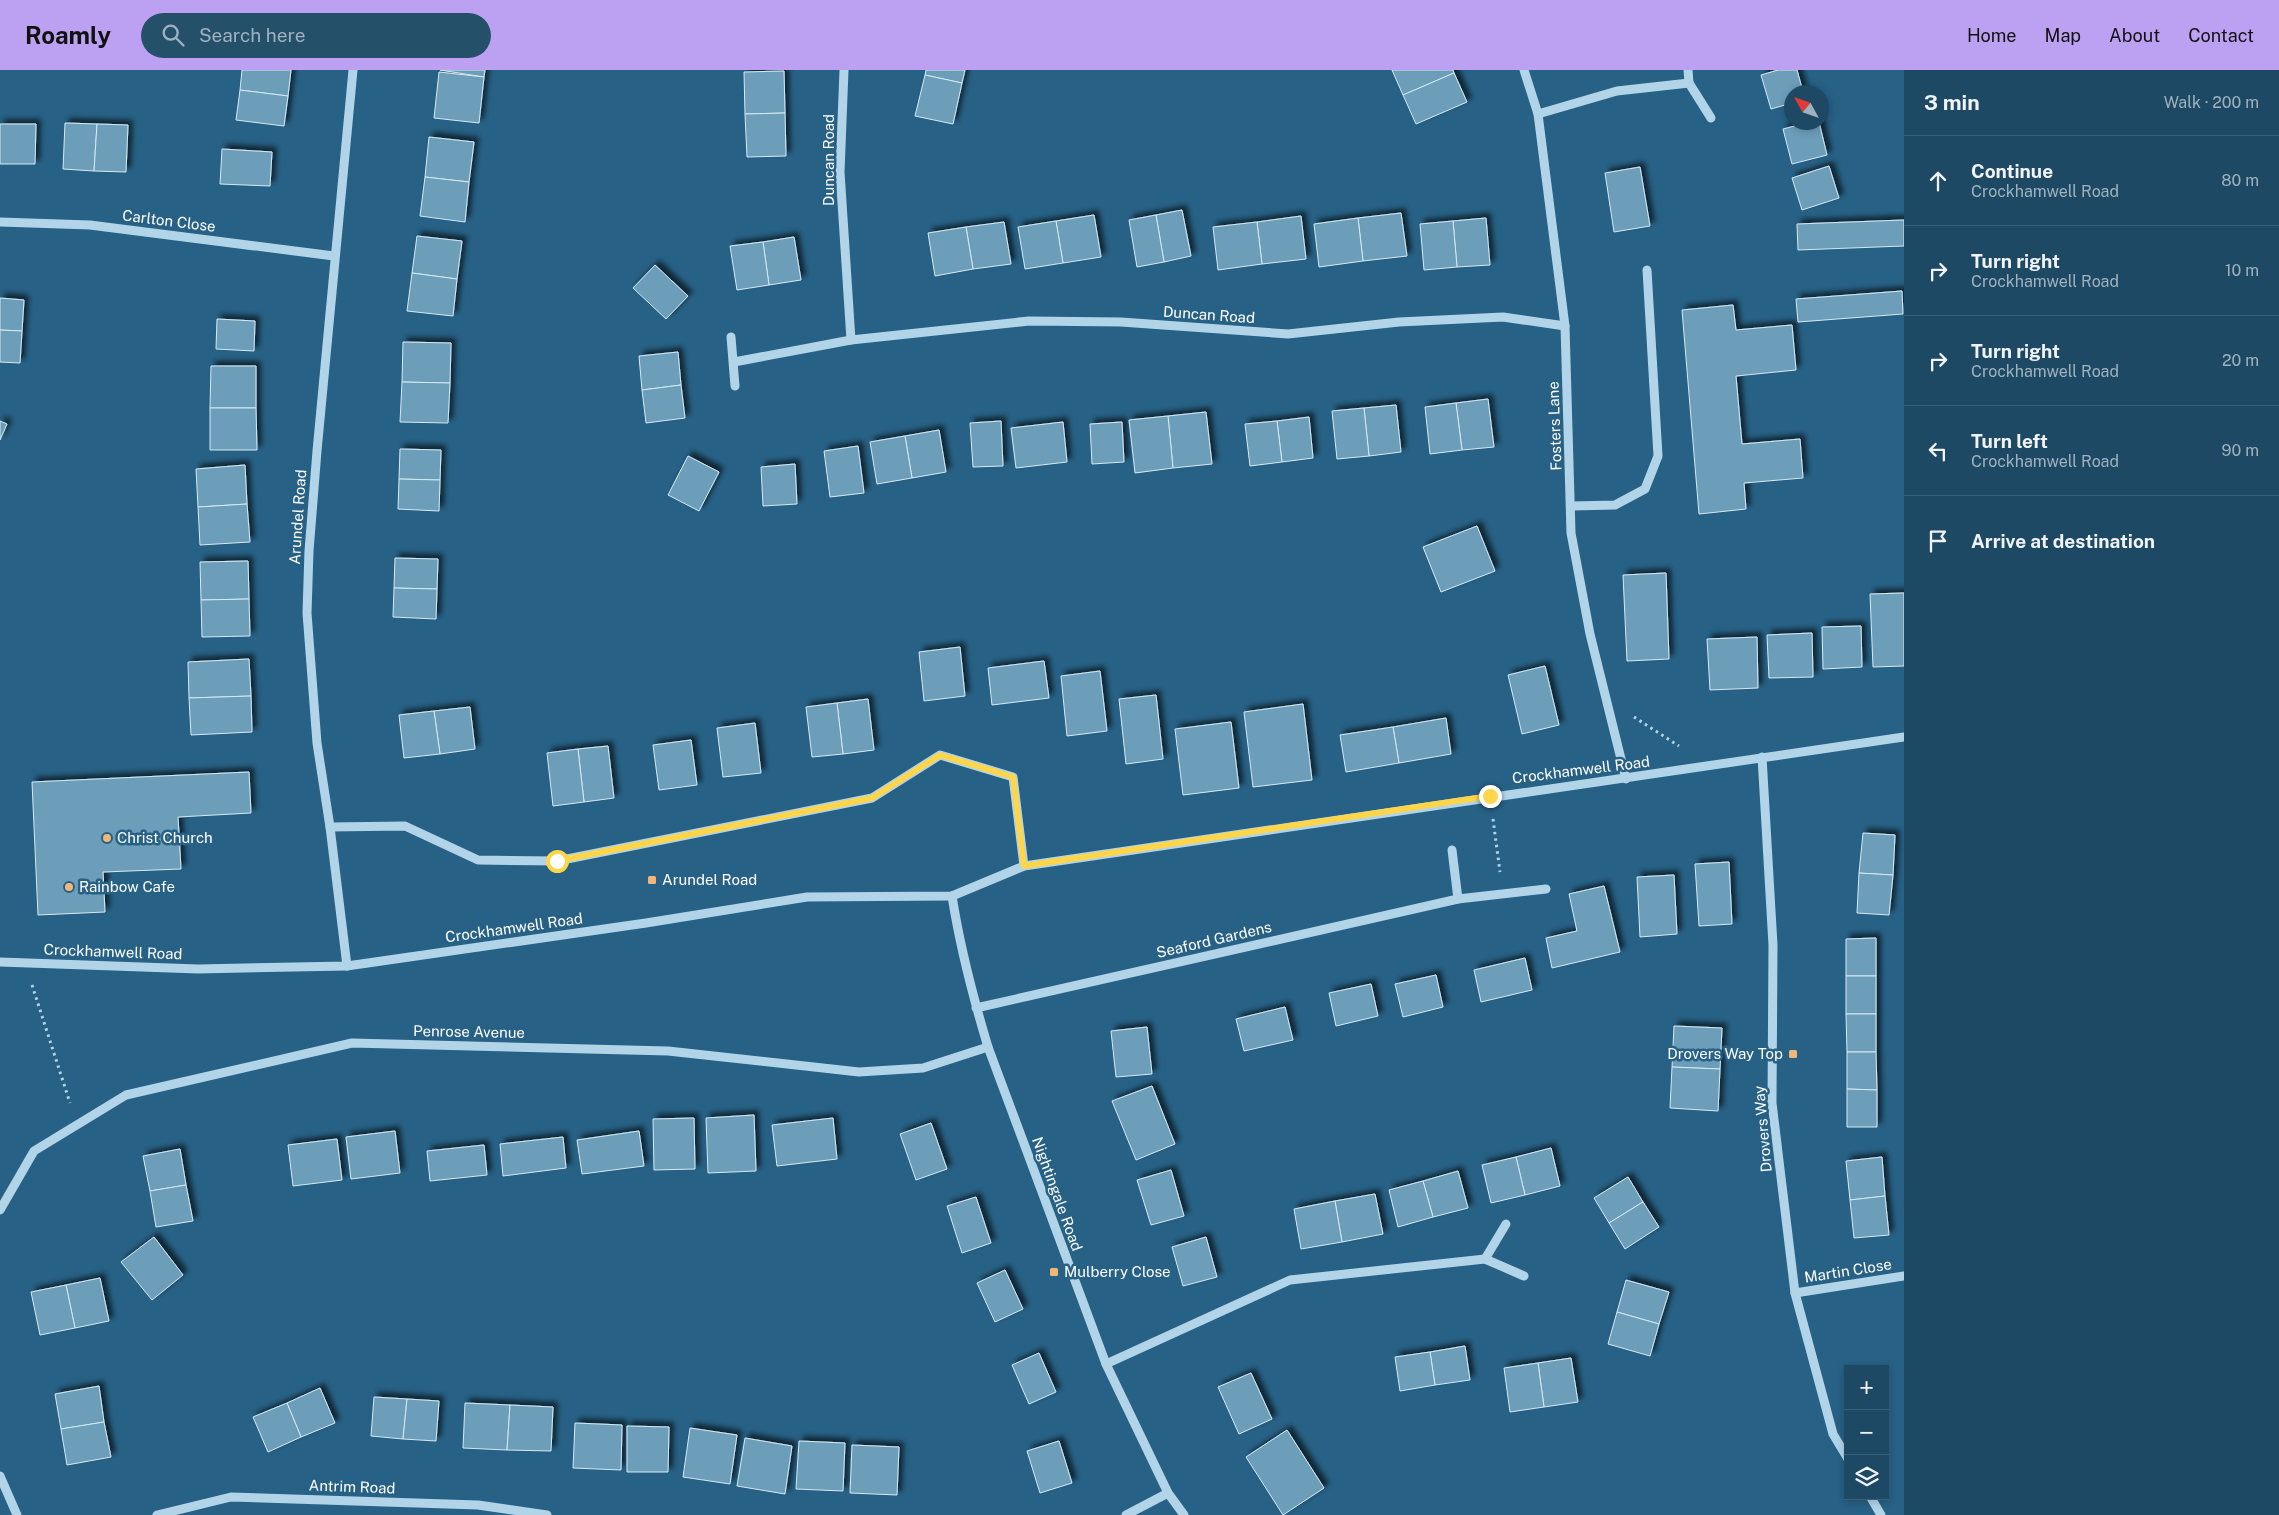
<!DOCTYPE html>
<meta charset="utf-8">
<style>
body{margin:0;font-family:"Public Sans",sans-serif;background:#25506a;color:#f1f3f6}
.controls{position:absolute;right:15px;bottom:15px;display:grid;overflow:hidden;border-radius:0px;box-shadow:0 2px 8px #0003}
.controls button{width:45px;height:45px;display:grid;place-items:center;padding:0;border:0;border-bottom:1px solid #3b6178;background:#1d4964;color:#f1f3f6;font:25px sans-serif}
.compass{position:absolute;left:1784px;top:15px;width:45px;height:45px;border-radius:50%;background:#1d4964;box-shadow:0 2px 8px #0003;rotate:310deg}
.stop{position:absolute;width:15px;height:15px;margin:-11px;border:4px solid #ffd54a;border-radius:50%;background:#fff}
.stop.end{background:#ffd54a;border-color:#fff;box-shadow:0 1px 5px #0008}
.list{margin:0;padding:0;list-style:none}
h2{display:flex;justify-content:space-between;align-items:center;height:65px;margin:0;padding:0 20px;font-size:21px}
h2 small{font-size:16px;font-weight:400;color:#a0b2bf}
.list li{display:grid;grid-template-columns:32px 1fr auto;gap:15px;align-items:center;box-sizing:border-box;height:90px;padding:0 20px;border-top:1px solid #3b6178}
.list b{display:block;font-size:19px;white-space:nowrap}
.list p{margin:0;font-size:16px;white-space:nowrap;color:#a0b2bf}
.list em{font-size:16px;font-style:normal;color:#a0b2bf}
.icon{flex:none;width:28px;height:28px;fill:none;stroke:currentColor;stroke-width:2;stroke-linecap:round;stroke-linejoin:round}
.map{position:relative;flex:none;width:1904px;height:1445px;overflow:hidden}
header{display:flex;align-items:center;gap:30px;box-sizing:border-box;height:70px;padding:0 25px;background:#bca0f2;color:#111}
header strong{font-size:24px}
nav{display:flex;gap:28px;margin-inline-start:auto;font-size:18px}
.search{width:350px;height:45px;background:#25506a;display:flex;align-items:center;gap:12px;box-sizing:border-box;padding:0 18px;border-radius:28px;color:#a0b2bf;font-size:19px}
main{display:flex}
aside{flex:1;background:#1d4964}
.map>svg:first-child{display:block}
</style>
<header>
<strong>Roamly</strong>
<div class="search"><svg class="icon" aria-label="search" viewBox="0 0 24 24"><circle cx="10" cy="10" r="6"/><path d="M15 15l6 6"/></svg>Search here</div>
<nav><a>Home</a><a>Map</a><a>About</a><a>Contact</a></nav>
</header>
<main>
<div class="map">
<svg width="1904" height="1445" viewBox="0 0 1904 1445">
<defs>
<filter id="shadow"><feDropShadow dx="4.5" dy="-4.5" stdDeviation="2.5" flood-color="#0009"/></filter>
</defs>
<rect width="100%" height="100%" fill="#276185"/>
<g fill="#6c9db9" stroke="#d5eaf6" filter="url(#shadow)">
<path d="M242 0H291L288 26 240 20Z"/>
<path d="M440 0H485L484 7Z"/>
<path d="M926 0H965L962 13 925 5Z"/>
<path d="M1392 0H1453L1454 3 1403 25Z"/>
<path d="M1778 0H1797L1803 22H1792V33L1771 39 1761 5Z"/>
<path d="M784 1 785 43 745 44 744 2Z"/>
<path d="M439 2 484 7 479 53 434 48Z"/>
<path d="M1454 3 1467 32 1416 54 1403 25Z"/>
<path d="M925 5 962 13 953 54 915 46Z"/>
<path d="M240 20 288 26 284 56 236 50Z"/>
<path d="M785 43 786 86 747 87 745 44Z"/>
<path d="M1810 52H1819L1827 85 1792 94 1783 59Z"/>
<path d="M65 53 97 54 94 101 63 99Z"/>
<path d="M0 54H36L35 94H0Z"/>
<path d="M97 54 128 55 126 102 94 101Z"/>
<path d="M429 67 474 72 469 112 425 107Z"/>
<path d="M222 79 272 82 270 116 220 114Z"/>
<path d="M1829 96 1839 128 1802 140 1792 108Z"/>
<path d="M1640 97 1650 156 1614 162 1605 103Z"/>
<path d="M425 107 469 112 465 152 420 146Z"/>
<path d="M1182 140 1191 186 1164 192 1156 145Z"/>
<path d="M1401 143 1407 186 1363 191 1358 148Z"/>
<path d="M1094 145 1101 187 1063 193 1056 151Z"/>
<path d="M1156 145 1164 192 1137 197 1129 150Z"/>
<path d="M1301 146 1306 189 1262 194 1257 152Z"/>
<path d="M1358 148 1363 191 1319 197 1314 154Z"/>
<path d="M1486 148 1490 195 1457 197 1453 151Z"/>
<path d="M1904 150V176L1798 180 1797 154Z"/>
<path d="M1056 151 1063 193 1025 199 1018 157Z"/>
<path d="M1453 151 1457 197 1424 200 1420 154Z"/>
<path d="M1004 152 1011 194 973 199 966 157Z"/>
<path d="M1257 152 1262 194 1218 200 1213 157Z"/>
<path d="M966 157 973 199 935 206 928 163Z"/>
<path d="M417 166 462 171 457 209 412 203Z"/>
<path d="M794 167 801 210 769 215 763 172Z"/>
<path d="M763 172 769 215 737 220 730 176Z"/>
<path d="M655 195 688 226 666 249 633 218Z"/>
<path d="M412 203 457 209 453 246 407 241Z"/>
<path d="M1902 221 1903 244 1798 252 1796 229Z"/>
<path d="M0 228 24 230 22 261 0 260Z"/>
<path d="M1733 235 1736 260 1792 255 1796 300 1736 306 1742 374 1800 369 1803 408 1744 413 1746 439 1699 444 1682 240Z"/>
<path d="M217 249 255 251 254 281 216 279Z"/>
<path d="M0 260 22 261 20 293 0 292Z"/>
<path d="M403 272 451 273 450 313 402 312Z"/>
<path d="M678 282 681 315 642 320 639 286Z"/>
<path d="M211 296H256V338H210Z"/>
<path d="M402 312 450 313 448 353 400 352Z"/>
<path d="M681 315 685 348 646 353 642 320Z"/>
<path d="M1488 329 1494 377 1462 380 1456 333Z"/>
<path d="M1456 333 1462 380 1430 384 1425 337Z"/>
<path d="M1396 335 1401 382 1369 386 1364 338Z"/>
<path d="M210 338H256L257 380H210Z"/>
<path d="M1364 338 1369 386 1337 389 1332 341Z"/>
<path d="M1206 342 1212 394 1173 398 1168 346Z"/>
<path d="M1168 346 1173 398 1135 403 1129 350Z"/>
<path d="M1309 347 1313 388 1282 392 1277 351Z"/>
<path d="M0 351 7 354 0 370Z"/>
<path d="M1001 351 1003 396 973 397 970 353Z"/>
<path d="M1277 351 1282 392 1250 396 1245 354Z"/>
<path d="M1063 352 1067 392 1016 398 1011 358Z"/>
<path d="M1122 352 1124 392 1092 394 1090 354Z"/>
<path d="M939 360 946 402 912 408 905 366Z"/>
<path d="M905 366 912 408 877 414 870 372Z"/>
<path d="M858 376 864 423 830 427 824 381Z"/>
<path d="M400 379 441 380 440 410 399 409Z"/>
<path d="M688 386 719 402 699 441 668 425Z"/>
<path d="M795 394 797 434 763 436 761 397Z"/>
<path d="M245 395 247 434 198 437 196 399Z"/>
<path d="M399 409 440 410 439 441 398 439Z"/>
<path d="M247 434 250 472 200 475 198 437Z"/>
<path d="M1477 456 1495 501 1441 522 1423 477Z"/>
<path d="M395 488 438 489 437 519 394 518Z"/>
<path d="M248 491 249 529 201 530 200 492Z"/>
<path d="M1666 503 1669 589 1627 591 1623 505Z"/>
<path d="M394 518 437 519 436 549 393 547Z"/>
<path d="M1904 523V596L1873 597 1870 524Z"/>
<path d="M249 529 250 566 202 567 201 530Z"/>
<path d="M1861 556 1862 597 1823 599 1822 557Z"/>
<path d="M1812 563 1813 607 1769 608 1767 565Z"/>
<path d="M1757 567 1758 618 1710 620 1707 569Z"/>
<path d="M960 577 965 626 924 631 919 582Z"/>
<path d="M249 589 251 626 189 628 188 592Z"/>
<path d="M1044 591 1049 628 992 635 988 598Z"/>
<path d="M1545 596 1559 655 1522 664 1508 605Z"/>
<path d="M1100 601 1107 661 1067 666 1061 606Z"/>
<path d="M1156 625 1163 689 1126 694 1119 629Z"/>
<path d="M251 626 252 662 191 665 189 628Z"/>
<path d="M868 629 874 680 843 684 837 633Z"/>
<path d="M837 633 843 684 812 687 806 637Z"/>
<path d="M1303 634 1312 710 1253 717 1244 642Z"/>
<path d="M470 637 475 679 440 684 434 641Z"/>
<path d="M434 641 440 684 404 688 399 645Z"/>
<path d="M1446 648 1451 684 1399 693 1393 657Z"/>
<path d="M1231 652 1239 718 1183 725 1175 659Z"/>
<path d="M755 653 761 703 723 707 717 658Z"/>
<path d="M1393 657 1399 693 1346 702 1340 665Z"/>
<path d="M691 670 697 715 659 720 653 675Z"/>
<path d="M608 676 614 728 584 732 578 679Z"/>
<path d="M578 679 584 732 553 736 547 683Z"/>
<path d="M249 702 251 743 178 747 181 799 103 802 105 842 38 845 32 712Z"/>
<path d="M1863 763 1895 765 1893 805 1859 803Z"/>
<path d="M1729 792 1732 854 1699 856 1695 794Z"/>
<path d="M1859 803 1893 805 1889 845 1857 843Z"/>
<path d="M1674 805 1677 864 1640 867 1637 807Z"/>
<path d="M1604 816 1620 882 1552 898 1546 868 1577 861 1569 824Z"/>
<path d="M1876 868V906H1846V869Z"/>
<path d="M1525 888 1532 920 1481 932 1474 900Z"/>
<path d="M1436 905 1443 937 1403 947 1395 914Z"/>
<rect x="1846" y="906" width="30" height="38"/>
<path d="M1371 914 1378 946 1336 956 1329 923Z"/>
<path d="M1285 937 1293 970 1244 981 1236 949Z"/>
<path d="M1846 944H1876V982H1847Z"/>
<path d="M1674 956 1722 958 1720 999 1672 997Z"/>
<path d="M1147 957 1152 1004 1116 1007 1111 961Z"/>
<path d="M1847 982H1876L1877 1020 1847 1019Z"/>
<path d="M1672 997 1720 999 1718 1041 1670 1038Z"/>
<path d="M1152 1016 1175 1074 1136 1090 1112 1031Z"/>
<path d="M1847 1019 1877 1020V1057H1847Z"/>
<path d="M754 1045 756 1101 708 1103 706 1048Z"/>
<path d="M694 1048 695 1099 654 1100 653 1049Z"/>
<path d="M833 1048 837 1089 777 1096 772 1055Z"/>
<path d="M931 1053 947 1099 916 1110 900 1064Z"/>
<path d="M395 1061 400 1103 351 1109 346 1067Z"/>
<path d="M639 1061 644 1096 582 1104 577 1070Z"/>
<path d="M563 1067 566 1098 503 1106 500 1074Z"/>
<path d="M337 1069 342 1110 293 1116 288 1075Z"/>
<path d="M484 1075 487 1105 430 1111 427 1081Z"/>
<path d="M1551 1078 1560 1116 1525 1125 1516 1087Z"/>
<path d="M180 1079 186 1115 150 1121 143 1086Z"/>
<path d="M1516 1087 1525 1125 1491 1133 1482 1095Z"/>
<path d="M1882 1087 1885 1126 1850 1130 1846 1091Z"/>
<path d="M1171 1100 1184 1146 1151 1155 1137 1110Z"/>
<path d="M1458 1101 1468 1138 1433 1147 1423 1111Z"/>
<path d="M1628 1107 1643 1132 1609 1153 1594 1128Z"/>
<path d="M1423 1111 1433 1147 1398 1157 1389 1120Z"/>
<path d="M186 1115 193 1151 156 1157 150 1121Z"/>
<path d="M1375 1124 1383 1164 1342 1172 1335 1131Z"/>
<path d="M1885 1126 1889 1165 1854 1168 1850 1130Z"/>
<path d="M976 1127 991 1173 962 1183 947 1136Z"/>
<path d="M1335 1131 1342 1172 1301 1179 1294 1139Z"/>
<path d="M1643 1132 1659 1157 1625 1179 1609 1153Z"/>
<path d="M154 1167 183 1205 152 1230 121 1192Z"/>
<path d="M1206 1167 1217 1207 1183 1216 1172 1177Z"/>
<path d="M1005 1200 1023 1239 995 1252 977 1213Z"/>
<path d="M100 1208 109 1251 75 1258 66 1215Z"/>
<path d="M1626 1210 1669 1222 1659 1254 1617 1242Z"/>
<path d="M66 1215 75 1258 40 1265 31 1222Z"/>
<path d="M1617 1242 1659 1254 1650 1286 1608 1274Z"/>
<path d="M1465 1276 1470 1310 1435 1315 1430 1282Z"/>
<path d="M1430 1282 1435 1315 1400 1321 1395 1287Z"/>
<path d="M1039 1283 1056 1322 1029 1334 1012 1295Z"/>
<path d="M1571 1288 1578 1332 1544 1337 1538 1293Z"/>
<path d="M1538 1293 1544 1337 1510 1342 1504 1298Z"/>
<path d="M1251 1303 1272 1349 1239 1364 1218 1317Z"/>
<path d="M99 1316 104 1352 61 1359 55 1324Z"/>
<path d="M320 1318 335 1353 301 1367 287 1333Z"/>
<path d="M374 1327 407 1329 403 1369 371 1366Z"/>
<path d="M407 1329 439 1331 436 1371 403 1369Z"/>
<path d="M287 1333 301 1367 268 1382 253 1347Z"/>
<path d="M465 1333 510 1335 507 1380 463 1378Z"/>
<path d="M510 1335 553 1337 551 1381 507 1380Z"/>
<path d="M104 1352 111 1387 67 1395 61 1359Z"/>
<path d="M575 1353 622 1355 621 1400 573 1398Z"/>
<path d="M627 1356 669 1357 668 1402H627Z"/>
<path d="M690 1358 737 1365 730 1414 683 1407Z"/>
<path d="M1287 1360 1324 1418 1283 1445 1246 1387Z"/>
<path d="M745 1368 792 1376 785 1424 737 1416Z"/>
<path d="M799 1371 845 1373 843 1421 796 1419Z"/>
<path d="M1059 1371 1072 1413 1040 1423 1027 1381Z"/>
<path d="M852 1375 899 1377 897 1425 850 1423Z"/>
</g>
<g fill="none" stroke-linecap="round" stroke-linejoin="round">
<g stroke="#b2d4e8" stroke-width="3" stroke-dasharray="2.5 4" stroke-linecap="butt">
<path d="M1634 647 1679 676"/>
<path d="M1493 749 1500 802"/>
<path d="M32 915 70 1033"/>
</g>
<g stroke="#b2d4e8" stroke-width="9">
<path d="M844 0 840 102 851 270"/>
<path d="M1524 0 1538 44 1565 256 1571 463 1590 564 1626 709"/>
<path d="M1689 13 1711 48"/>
<path d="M1538 44 1617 21 1689 13 1688 0"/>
<path d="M0 152 90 155 334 186"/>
<path d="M731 267 735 316"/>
<path d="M734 292 851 270 1029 251 1121 252 1288 264 1399 252 1503 247 1565 256"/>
<path d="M1572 436 1615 435 1645 419 1658 386 1647 200"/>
<path d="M1762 687 1773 875 1772 1033 1795 1223 1833 1364 1848 1389"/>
<path d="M330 757 405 756 478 790 557 791 872 728 940 685 1013 707 1024 796"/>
<path d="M1452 780 1458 829"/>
<path d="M952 826C960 877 973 927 988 977L1106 1294 1168 1423 1184 1445"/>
<path d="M0 892 198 899 347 896 646 853 807 827 952 826 1024 796 1904 667"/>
<path d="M347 896 330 757 317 673 307 543 309 481 317 381 353 0"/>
<path d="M976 938 1458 829 1546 819"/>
<path d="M0 1140 34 1081 126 1025 352 973 668 981 859 1002 923 998 988 977"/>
<path d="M1485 1189 1506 1154"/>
<path d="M1795 1223 1904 1206"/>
<path d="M1106 1294 1290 1210 1485 1189 1524 1206"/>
<path d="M0 1406 17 1445"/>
<path d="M1870 1426 1881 1445"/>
<path d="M157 1445 231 1427 478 1435 547 1445"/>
<path d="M1126 1445 1168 1423"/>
</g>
</g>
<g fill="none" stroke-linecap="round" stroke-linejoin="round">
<path stroke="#ffd54a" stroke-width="6" d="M557 791 872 728 940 685 1013 707 1024 796 1490 726"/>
</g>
<g fill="#f0b778" stroke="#276185" stroke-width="2">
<circle cx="107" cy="768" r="5"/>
<rect x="647" y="805" width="10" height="10" rx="2.5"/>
<circle cx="69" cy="817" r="5"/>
<rect x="1788" y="979" width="10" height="10" rx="2.5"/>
<rect x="1049" y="1197" width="10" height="10" rx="2.5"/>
</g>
<g text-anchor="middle" stroke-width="5" stroke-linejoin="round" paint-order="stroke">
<g font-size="15" fill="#fff" stroke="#276185">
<text transform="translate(829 90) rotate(-90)" y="5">Duncan Road</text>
<text transform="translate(169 151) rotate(7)" y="5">Carlton Close</text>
<text transform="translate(1209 245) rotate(4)" y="5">Duncan Road</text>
<text transform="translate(1555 356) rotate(-92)" y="5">Fosters Lane</text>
<text transform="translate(298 447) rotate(-86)" y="5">Arundel Road</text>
<text transform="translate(1581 700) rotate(-7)" y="5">Crockhamwell Road</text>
<text transform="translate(514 858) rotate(-8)" y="5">Crockhamwell Road</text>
<text transform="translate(1214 870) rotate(-13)" y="5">Seaford Gardens</text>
<text transform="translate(113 882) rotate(2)" y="5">Crockhamwell Road</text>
<text transform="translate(469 962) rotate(1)" y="5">Penrose Avenue</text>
<text transform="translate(1763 1059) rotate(-95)" y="5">Drovers Way</text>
<text transform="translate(1057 1124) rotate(70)" y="5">Nightingale Road</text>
<text transform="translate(1848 1201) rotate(-9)" y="5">Martin Close</text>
<text transform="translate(352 1417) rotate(2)" y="5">Antrim Road</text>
</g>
<g font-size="15" fill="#fff" stroke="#276185" text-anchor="start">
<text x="117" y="773">Christ Church</text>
<text x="662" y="815">Arundel Road</text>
<text x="79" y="822">Rainbow Cafe</text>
<text x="1783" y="989" text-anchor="end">Drovers Way Top</text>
<text x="1064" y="1207">Mulberry Close</text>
</g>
</g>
</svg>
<div class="controls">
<button>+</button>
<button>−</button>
<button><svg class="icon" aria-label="layers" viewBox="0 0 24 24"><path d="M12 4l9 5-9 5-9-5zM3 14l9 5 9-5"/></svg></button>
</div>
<svg class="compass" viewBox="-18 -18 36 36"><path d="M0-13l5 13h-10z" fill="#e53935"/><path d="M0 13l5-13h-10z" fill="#a0b2bf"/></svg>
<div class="stop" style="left:557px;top:791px"></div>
<div class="stop end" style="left:1490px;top:726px"></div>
</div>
<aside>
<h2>3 min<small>Walk · 200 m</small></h2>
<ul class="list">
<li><svg class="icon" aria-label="ahead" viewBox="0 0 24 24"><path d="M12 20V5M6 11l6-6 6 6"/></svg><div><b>Continue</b><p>Crockhamwell Road</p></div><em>80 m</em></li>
<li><svg class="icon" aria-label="right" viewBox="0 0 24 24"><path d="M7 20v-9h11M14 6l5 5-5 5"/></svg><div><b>Turn right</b><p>Crockhamwell Road</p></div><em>10 m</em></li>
<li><svg class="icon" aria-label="right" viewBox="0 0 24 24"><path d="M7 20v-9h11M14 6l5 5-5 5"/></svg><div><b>Turn right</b><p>Crockhamwell Road</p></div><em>20 m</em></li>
<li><svg class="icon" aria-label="left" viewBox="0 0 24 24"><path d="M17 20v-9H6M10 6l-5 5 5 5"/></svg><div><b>Turn left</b><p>Crockhamwell Road</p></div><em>90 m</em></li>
<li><svg class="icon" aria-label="arrive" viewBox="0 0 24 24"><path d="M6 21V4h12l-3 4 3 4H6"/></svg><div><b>Arrive at destination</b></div></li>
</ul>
</aside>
</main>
